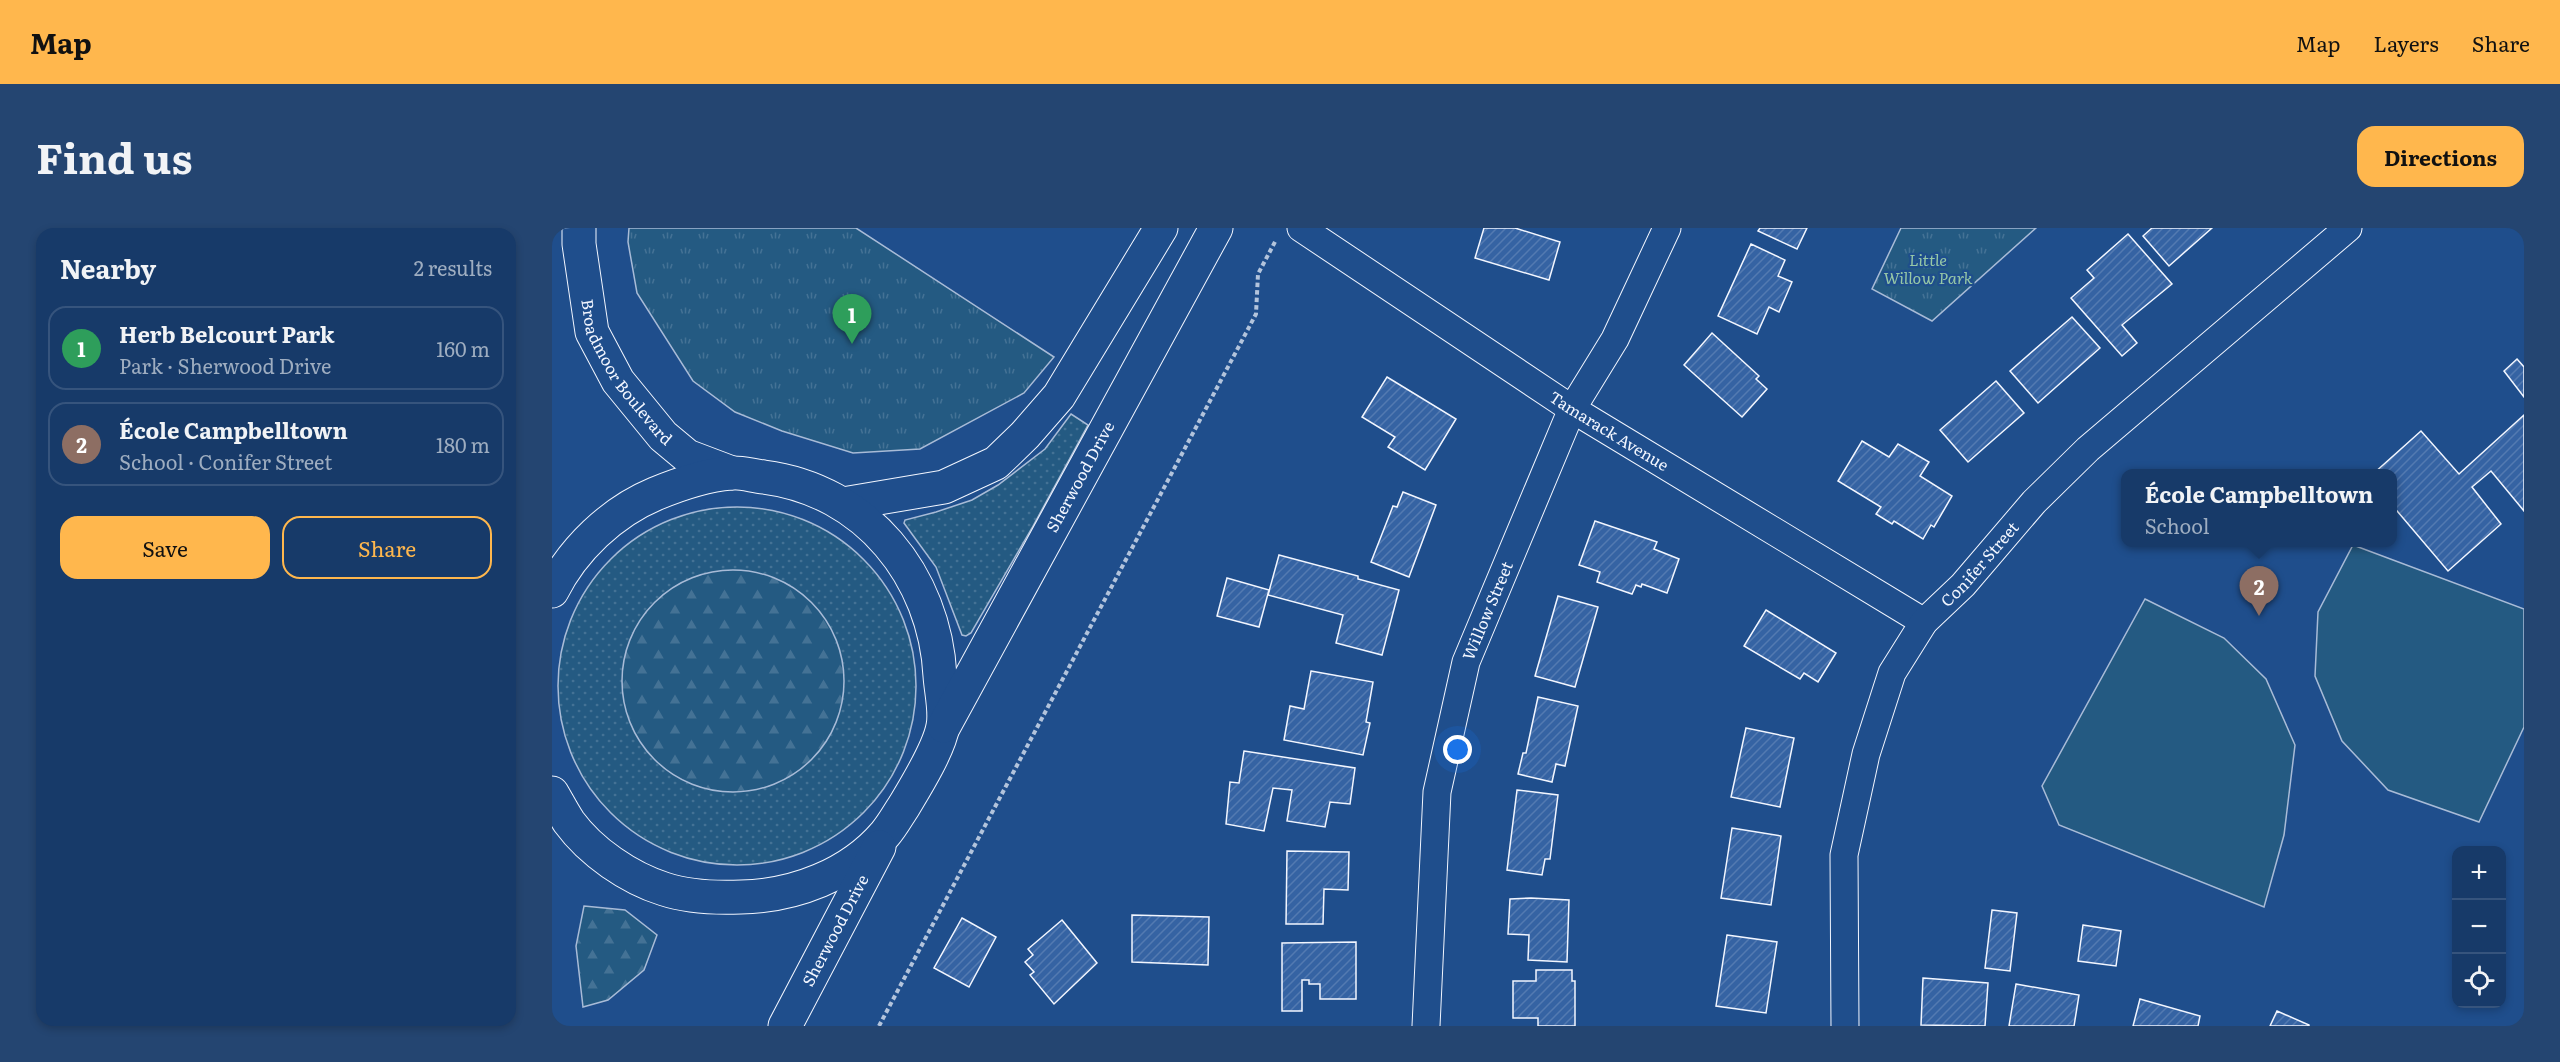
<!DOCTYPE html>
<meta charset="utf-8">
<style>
body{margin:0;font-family:Literata,serif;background:#244571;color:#f1f3f6}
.controls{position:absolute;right:18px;bottom:18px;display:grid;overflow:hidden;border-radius:12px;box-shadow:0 3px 9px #0003}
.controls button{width:54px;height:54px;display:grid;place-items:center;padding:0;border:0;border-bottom:2px solid #36547d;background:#173a69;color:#f1f3f6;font:30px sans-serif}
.you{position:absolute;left:906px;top:522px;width:21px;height:21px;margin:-15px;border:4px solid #fff;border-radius:50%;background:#1a73e8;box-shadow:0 0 0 9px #1a73e833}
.badge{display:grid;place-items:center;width:39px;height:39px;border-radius:50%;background:#ffb74d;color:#fff;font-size:20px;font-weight:700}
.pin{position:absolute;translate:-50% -50px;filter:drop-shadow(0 2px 3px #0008)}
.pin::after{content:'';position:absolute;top:32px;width:21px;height:18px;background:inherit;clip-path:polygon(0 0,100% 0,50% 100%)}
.popup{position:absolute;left:1569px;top:241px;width:276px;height:78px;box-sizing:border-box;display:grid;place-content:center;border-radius:12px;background:#173a69;filter:drop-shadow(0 2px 4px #0005);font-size:20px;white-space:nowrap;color:#9eadc0}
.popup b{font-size:22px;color:#f1f3f6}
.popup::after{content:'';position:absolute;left:50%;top:100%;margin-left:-12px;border:12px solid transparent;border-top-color:#173a69}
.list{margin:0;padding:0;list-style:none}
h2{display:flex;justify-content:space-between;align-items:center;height:78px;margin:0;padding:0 24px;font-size:26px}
h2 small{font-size:20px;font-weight:400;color:#9eadc0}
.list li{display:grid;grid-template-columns:39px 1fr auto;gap:18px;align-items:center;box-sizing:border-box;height:84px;margin:0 12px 12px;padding:0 12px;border:2px solid #36547d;border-radius:18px}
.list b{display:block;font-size:22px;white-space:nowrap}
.list p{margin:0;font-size:20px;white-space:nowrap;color:#9eadc0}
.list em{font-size:20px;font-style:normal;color:#9eadc0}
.actions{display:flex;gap:12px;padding:18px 24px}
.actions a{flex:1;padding:14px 0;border:2px solid #ffb74d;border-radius:18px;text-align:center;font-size:21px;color:#ffb74d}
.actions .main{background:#ffb74d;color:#111}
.icon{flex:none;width:33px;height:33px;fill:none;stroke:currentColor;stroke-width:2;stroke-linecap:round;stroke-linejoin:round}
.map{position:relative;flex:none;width:1972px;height:798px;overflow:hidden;border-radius:18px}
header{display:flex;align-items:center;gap:36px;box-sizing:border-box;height:84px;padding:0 30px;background:#ffb74d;color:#111}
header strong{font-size:28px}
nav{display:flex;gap:33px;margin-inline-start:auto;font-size:21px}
.intro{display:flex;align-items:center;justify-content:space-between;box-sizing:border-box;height:144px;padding:0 36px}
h1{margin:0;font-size:42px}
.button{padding:15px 27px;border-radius:18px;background:#ffb74d;color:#111;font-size:21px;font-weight:700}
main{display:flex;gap:36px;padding:0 36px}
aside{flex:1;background:#173a69;border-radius:18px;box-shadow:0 3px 9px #0003}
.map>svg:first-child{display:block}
</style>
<header>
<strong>Map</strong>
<nav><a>Map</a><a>Layers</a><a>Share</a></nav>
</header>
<div class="intro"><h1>Find us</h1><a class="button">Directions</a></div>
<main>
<aside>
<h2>Nearby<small>2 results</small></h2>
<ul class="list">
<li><span class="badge" style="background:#2e9e5b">1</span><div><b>Herb Belcourt Park</b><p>Park · Sherwood Drive</p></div><em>160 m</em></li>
<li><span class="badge" style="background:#8d6e63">2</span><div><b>École Campbelltown</b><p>School · Conifer Street</p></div><em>180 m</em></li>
</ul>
<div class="actions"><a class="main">Save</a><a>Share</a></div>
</aside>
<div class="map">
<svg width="1972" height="798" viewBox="0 0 1972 798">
<defs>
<pattern id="grass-dots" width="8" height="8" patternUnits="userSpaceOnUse" patternTransform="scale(1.5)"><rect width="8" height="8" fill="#245a82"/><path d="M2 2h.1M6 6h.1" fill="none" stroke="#447295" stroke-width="1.8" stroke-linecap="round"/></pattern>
<pattern id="forest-firs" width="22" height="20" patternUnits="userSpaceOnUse" patternTransform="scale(1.5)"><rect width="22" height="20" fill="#245a82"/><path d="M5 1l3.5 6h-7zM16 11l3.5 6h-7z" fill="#447295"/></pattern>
<pattern id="park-tufts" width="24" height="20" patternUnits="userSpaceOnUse" patternTransform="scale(1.5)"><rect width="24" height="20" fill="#245a82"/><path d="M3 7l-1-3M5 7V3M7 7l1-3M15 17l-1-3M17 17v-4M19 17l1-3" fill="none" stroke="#447295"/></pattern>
<pattern id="building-hatch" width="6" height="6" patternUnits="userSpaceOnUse" patternTransform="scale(1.5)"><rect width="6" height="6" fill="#3563a3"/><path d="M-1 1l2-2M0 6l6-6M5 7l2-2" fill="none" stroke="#537ab1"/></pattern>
</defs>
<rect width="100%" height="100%" fill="#1f4e8c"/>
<g fill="url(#grass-dots)" stroke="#a8bbd7" stroke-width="1.5">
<path d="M519 186 536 197 480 300 419 405 414 408 410 407 384 339 352 295 353 292 384 284 420 272 446 257 493 221Z"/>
<circle cx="185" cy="458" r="179"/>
</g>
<g fill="url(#forest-firs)" stroke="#a8bbd7" stroke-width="1.5">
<circle cx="181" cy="453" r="111"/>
<path d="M32 678 73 682 105 707 92 742 56 772 31 779 24 718Z"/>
</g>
<g fill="url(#park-tufts)" stroke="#a8bbd7" stroke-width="1.5">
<path d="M77 0H304L502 129 472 165 368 221 301 225 230 203 183 184 141 153 85 65 76 14Z"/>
<path d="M1349 0H1484L1380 93 1320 61Z"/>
</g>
<g fill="#245a82" stroke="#a8bbd7" stroke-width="1.5">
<path d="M1801 317 1972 381V499L1927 594 1836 562 1790 513 1763 448 1766 384Z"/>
<path d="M1593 371 1672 410 1714 451 1743 517 1732 607 1712 679 1507 597 1490 558Z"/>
</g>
<g fill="url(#building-hatch)" stroke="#f2f6ff" stroke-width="1.5">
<path d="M932 0H963L1008 14 997 52 923 30Z"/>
<path d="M1208 0H1255L1245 21 1206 3Z"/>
<path d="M1600 0H1660L1617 38 1591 8Z"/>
<path d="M1576 6 1620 56 1570 97 1585 115 1570 128 1519 70 1542 50 1535 42Z"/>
<path d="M1199 16 1233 32 1226 48 1240 54 1227 84 1217 79 1205 106 1166 88Z"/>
<path d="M1520 89 1548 120 1486 175 1458 143Z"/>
<path d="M1160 105 1207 148 1204 151 1215 161 1190 189 1132 137Z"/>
<path d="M1965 131 1972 139V169L1952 143Z"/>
<path d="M835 149 904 191 873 242 836 219 843 209 810 189Z"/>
<path d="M1444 153 1472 185 1416 234 1388 202Z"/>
<path d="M1972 187V283L1939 243 1920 259 1949 296 1896 343 1840 277V246H1821L1869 203 1907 246Z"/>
<path d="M1310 213 1337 229 1346 216 1377 234 1368 248 1400 268 1382 299 1379 297 1371 311 1342 293 1340 296 1324 286 1329 279 1286 253Z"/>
<path d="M851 264 884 277 857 349 819 334 841 278 845 279Z"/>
<path d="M1043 293 1105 314 1102 321 1127 331 1115 365 1090 356 1089 359 1084 357 1080 366 1045 354 1048 344 1027 337Z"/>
<path d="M727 327 806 348V351L847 362 830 427 784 415 791 387 716 367Z"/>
<path d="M675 350 717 362 707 399 665 388Z"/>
<path d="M1006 368 1046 379 1023 459 983 448Z"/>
<path d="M1214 382 1284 425 1266 454 1252 445 1248 451 1192 418Z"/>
<path d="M759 443 821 454 814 494 818 495 811 527 732 512 738 478 752 481Z"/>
<path d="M986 469 1026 478 1013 538 1004 536 1000 554 966 546 971 525H974Z"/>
<path d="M1194 500 1242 510 1228 579 1179 569Z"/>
<path d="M692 523 803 540 798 576 778 574 773 599 735 593 740 562 721 560 712 603 674 596 678 554 687 555Z"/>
<path d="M965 562 1006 567 998 631H993L990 647 955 642Z"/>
<path d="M1180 600 1229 608 1219 677 1169 670Z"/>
<path d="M735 623 797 624 796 662 772 661 771 696H734Z"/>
<path d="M979 670 1017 672 1015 734 976 732 977 707 956 706 958 671Z"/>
<path d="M1440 682 1465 685 1458 743 1433 740Z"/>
<path d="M580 687 657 689 656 737 580 734Z"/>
<path d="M410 690 444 709 417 759 382 740Z"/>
<path d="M510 692 545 735 502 776 478 747 482 744 473 734 481 727 476 721Z"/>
<path d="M1531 697 1569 703 1564 738 1526 733Z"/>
<path d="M1175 707 1225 714 1214 785 1164 778Z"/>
<path d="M804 714V771H768V756H757V752H750V783H730V715Z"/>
<path d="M984 742H1020V753H1023V798H986V790H961V753H984Z"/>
<path d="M1371 750 1436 755 1433 798 1369 797Z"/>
<path d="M1464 756 1527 767 1522 798H1457Z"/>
<path d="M1588 771 1648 788 1646 798H1581Z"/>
<path d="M1725 783 1757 797V798H1718Z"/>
</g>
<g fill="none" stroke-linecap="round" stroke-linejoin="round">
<g stroke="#f2f6ff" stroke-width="29">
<g id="street">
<path id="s1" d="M749 0 1020 181 1372 394"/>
<path id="s2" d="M874 798 885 564 914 434 1020 181 1063 111 1115 0"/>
<path id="s3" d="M1293 798 1292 627 1314 526 1340 445 1372 394 1411 357 1482 274 1536 221 1796 0"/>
</g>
</g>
<g stroke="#f2f6ff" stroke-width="35">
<g id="secondary">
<path id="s4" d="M27 0V16L40 104 66 153 111 208 135 228 180 245"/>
<path d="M291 276 392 259 444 235 473 207 507 168 609 0"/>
<path d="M0 363C21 321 60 284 103 266 127 256 153 247 179 245 189 244 201 248 212 249 314 262 383 348 388 448 389 463 394 483 391 498 387 521 364 558 352 578 346 587 340 598 333 606 298 647 242 668 189 669 164 670 136 669 112 661 77 650 39 624 17 594 11 585 6 575 0 565"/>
<path id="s5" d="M392 498 664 0"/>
<path id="s6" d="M233 798 327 619"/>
</g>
</g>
<path stroke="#b3c4dc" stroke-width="4" stroke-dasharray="4.5 3" stroke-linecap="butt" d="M327 798 704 86 706 46 724 12"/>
<use href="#street" stroke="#1f4e8c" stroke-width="27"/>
<use href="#secondary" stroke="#1f4e8c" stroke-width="33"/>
</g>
<g text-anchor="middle" stroke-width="4.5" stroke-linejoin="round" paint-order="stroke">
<g font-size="16" font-style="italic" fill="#97c8a6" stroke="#1f4e8c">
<text x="1376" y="38">Little<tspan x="1376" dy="18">Willow Park</tspan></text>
</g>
<g font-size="16" fill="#f2f6ff" stroke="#1f4e8c">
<text dy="6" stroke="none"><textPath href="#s4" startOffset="156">Broadmoor Boulevard</textPath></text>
<text dy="6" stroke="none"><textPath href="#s1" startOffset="369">Tamarack Avenue</textPath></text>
<text dy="6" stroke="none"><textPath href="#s5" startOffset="284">Sherwood Drive</textPath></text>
<text dy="6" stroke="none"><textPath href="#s3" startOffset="500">Conifer Street</textPath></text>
<text dy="6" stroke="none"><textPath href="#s2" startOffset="423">Willow Street</textPath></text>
<text dy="6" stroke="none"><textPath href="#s6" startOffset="108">Sherwood Drive</textPath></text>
</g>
</g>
</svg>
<div class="controls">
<button>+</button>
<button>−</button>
<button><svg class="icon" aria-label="locate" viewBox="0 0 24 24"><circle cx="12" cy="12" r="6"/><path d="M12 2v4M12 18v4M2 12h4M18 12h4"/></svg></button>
</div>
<div class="you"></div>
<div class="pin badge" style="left:300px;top:116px;background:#2e9e5b">1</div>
<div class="pin badge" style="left:1707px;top:388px;background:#8d6e63">2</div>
<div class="popup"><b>École Campbelltown</b>School</div>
</div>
</main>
